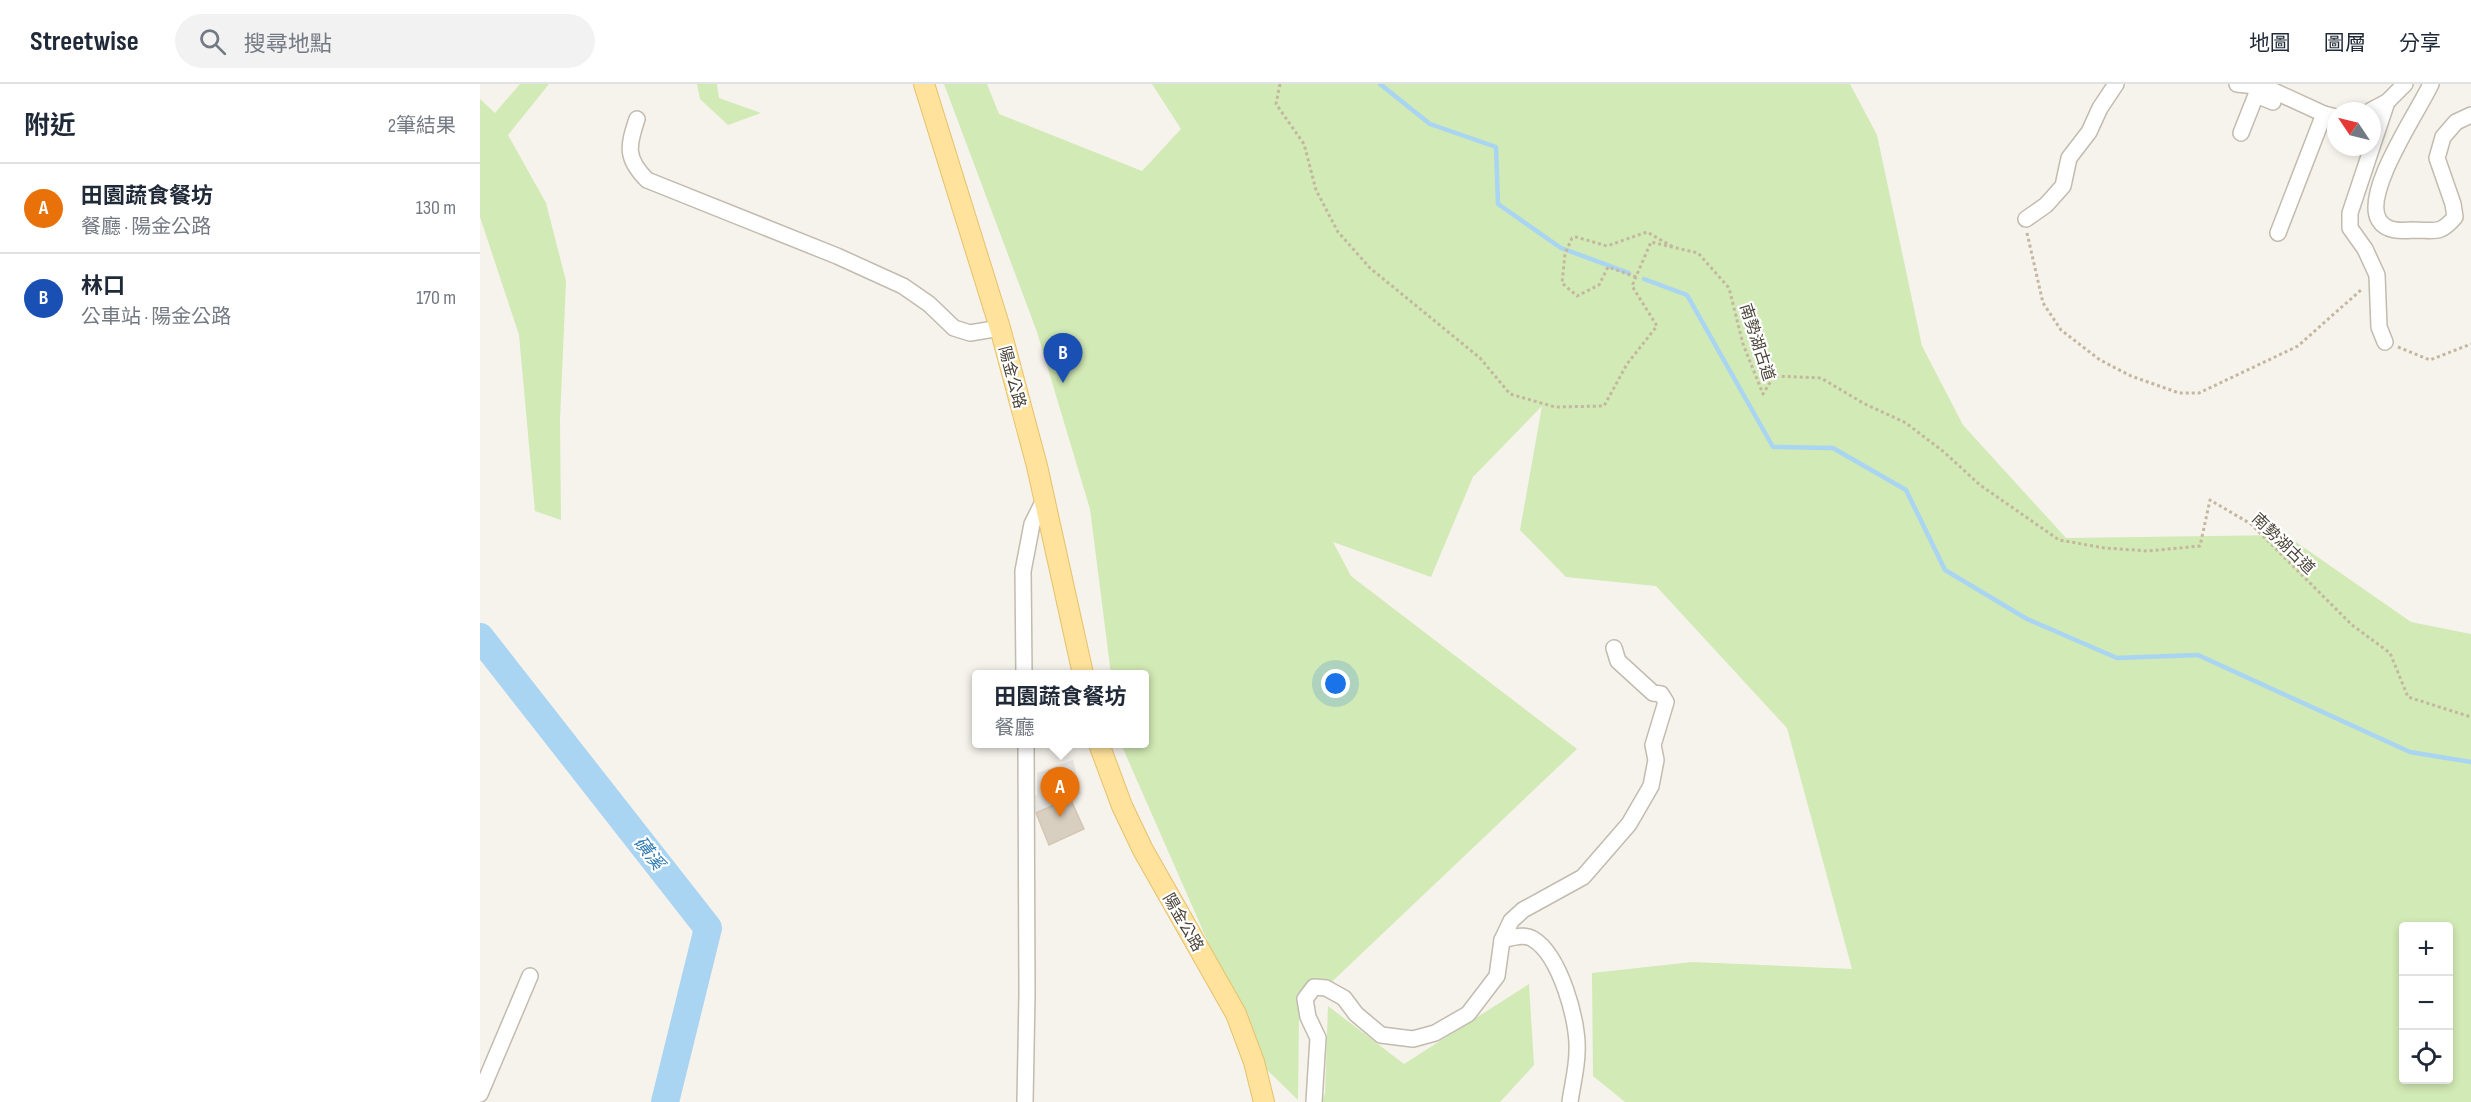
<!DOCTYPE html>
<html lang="zh-TW">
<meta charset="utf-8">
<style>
body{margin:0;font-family:"Sofia Sans Condensed","Noto Sans TC",sans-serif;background:#f2f2f3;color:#1f2937}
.controls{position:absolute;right:18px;bottom:18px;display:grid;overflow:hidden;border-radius:6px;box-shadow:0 3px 9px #0003}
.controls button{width:54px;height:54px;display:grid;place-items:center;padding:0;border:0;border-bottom:2px solid #e0e1e3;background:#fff;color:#1f2937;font:30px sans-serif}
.compass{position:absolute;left:1847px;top:18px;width:54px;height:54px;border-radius:50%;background:#fff;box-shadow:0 3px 9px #0003;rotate:305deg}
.you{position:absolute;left:856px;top:600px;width:21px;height:21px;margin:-15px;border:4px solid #fff;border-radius:50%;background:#1a73e8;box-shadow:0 0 0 9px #1a73e833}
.badge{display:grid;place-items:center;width:39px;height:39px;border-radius:50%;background:#7c3aed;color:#fff;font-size:20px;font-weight:700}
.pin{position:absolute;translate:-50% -50px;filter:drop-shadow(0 2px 3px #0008)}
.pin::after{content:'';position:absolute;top:32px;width:21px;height:18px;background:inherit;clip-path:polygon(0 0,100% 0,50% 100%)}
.popup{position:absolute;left:492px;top:586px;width:177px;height:78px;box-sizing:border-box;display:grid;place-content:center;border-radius:6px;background:#fff;filter:drop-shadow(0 2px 4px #0005);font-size:20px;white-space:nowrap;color:#747a83}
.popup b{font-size:22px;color:#1f2937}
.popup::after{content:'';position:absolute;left:50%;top:100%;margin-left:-12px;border:12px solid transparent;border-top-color:#fff}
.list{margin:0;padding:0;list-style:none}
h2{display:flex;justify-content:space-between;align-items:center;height:78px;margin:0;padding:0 24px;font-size:26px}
h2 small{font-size:20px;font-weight:400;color:#747a83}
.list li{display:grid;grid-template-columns:39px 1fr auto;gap:18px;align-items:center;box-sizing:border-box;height:90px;padding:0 24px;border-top:2px solid #e0e1e3}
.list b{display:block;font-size:22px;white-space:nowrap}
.list p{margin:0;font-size:20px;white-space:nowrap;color:#747a83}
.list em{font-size:20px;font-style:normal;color:#747a83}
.icon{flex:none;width:33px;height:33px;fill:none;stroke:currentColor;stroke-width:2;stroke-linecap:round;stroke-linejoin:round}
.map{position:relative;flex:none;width:1991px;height:1018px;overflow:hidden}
header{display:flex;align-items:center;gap:36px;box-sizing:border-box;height:84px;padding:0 30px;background:#fff;border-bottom:2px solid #e0e1e3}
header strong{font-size:28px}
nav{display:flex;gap:33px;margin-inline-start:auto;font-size:21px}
.search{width:420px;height:54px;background:#f2f2f3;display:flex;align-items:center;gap:15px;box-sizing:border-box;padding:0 21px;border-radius:33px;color:#747a83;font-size:22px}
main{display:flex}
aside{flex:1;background:#fff}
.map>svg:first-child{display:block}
</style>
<header>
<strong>Streetwise</strong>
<div class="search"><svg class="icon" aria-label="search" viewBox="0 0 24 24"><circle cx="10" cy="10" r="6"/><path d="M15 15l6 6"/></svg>搜尋地點</div>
<nav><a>地圖</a><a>圖層</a><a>分享</a></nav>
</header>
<main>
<aside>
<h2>附近<small>2筆結果</small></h2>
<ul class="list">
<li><span class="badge" style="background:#e8710a">A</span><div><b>田園蔬食餐坊</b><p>餐廳 · 陽金公路</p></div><em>130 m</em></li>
<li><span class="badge" style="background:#1a4fb4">B</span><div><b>林口</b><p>公車站 · 陽金公路</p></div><em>170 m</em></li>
</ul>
</aside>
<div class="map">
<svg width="1991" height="1018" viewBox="0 0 1991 1018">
<rect width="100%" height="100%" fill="#f6f3ec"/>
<g fill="#d2eab5" fill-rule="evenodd">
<path d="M40 0H69L28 51 66 119 86 197 80 336 81 436 55 427 39 251 0 133V15L15 29Z"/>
<path d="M217 0H237L239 14 281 29 248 41 220 15Z"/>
<path d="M464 0H507L519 30 662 87 701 45 672 0H1370L1397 51 1442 262 1483 341 1586 454 1806 451 1931 538 1991 550V1018H1145L1113 992 1112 889 1212 878 1372 885 1307 644 1176 502 1086 493 1040 446 1062 322 993 393 951 493 853 458 871 492 1097 665 819 929 818 1016 782 981 641 660H664V590H631L610 425 557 248ZM1924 842H1968V996H1924Z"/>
<path d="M1049 900 1054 981 1020 1018H842L845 1009 848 922 924 980Z"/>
</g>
<path fill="#e5e3e0" d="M593 676 601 710 547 732 546 713 557 711V689Z"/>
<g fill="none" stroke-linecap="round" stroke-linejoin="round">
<g stroke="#a9d4f2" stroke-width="4.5">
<path d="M900 0 950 40 1016 63 1018 120 1081 164 1149 189"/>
<path d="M1164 195 1207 211 1293 363 1353 364 1426 406 1465 486 1547 535 1637 574 1718 571 1930 668 1991 678"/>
</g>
<path stroke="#a9d4f2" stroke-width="28" d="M0 553 228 844 185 1018"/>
</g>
<path fill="#d8cfc1" stroke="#d3c7b4" stroke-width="1.5" d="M590 714 604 745 569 761 556 729Z"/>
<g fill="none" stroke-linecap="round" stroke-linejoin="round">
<g stroke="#c2bbae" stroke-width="18">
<g id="minor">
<path d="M1757 0 1785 3 1844 30 1856 33"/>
<path d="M1951 0C1939 26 1882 109 1899 136 1906 148 1922 147 1933 146 1955 146 1960 151 1975 133L1973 120 1957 74 1963 53 1976 38 1991 31"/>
<path d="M1890 27 1907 18 1925 0"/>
<path d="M157 35C148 62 145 74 167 96L357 172 423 202 449 220 474 244 490 249 520 244"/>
<path d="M1761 49 1776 11 1793 18"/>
<path d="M1546 135 1566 121 1583 102 1589 74 1609 48 1620 24 1636 0"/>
<path d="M1798 149 1844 30"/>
<path d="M1905 258 1899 243 1897 191 1885 165 1870 144V129L1907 18"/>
<path d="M544 590 543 487 552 440 564 416"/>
<path d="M1022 856C1032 854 1044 849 1053 855 1080 871 1099 938 1097 968 1097 984 1092 1002 1090 1018"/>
<path d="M0 1010 50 892"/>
<path d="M545 1018 547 911 546 660"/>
<path d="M834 1018 838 954 828 933 825 915 834 903 846 904 864 914 876 930 901 951 933 955 955 949 988 930 1017 892 1022 856 1031 837 1043 826 1103 793 1149 740 1171 702 1176 676 1173 661 1186 618 1181 610 1173 609 1138 577 1134 564"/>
</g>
</g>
<g stroke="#e6c16a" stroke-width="22">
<g id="major">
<path d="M444 0 520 244 557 382 603 590"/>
<path d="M619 660 642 722 663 766 756 930 774 978 784 1018"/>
</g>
</g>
<g stroke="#c4b79f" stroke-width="3" stroke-dasharray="3 3" stroke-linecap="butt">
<path d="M800 0 796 20 824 60 836 106 858 148 890 184 1000 274 1030 310 1075 323 1124 322 1147 280 1177 242 1152 202 1171 158 1218 169 1249 204 1263 260 1283 310 1294 292 1341 294 1383 319 1426 339 1464 368 1500 401 1579 456 1625 464 1668 467 1720 462 1730 416 1771 440 1872 541 1910 569 1928 613 1991 633"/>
<path d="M1547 149 1563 219 1581 246 1620 276 1651 292 1699 309H1719L1818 262 1882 205"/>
<path d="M1156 193 1128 183 1119 201 1097 212 1082 199 1085 170 1092 154 1096 153 1127 162 1167 148 1193 163"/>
<path d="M1918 263 1950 276 1991 260"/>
</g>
<use href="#minor" stroke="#fff" stroke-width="15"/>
<use href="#major" stroke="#ffe39c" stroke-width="20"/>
</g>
<g text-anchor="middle" stroke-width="4.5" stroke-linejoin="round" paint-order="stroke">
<g font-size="16" fill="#4b4439" stroke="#fff">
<text transform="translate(1278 258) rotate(72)" y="6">南勢湖古道</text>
<text transform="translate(533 293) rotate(75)" y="6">陽金公路</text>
<text transform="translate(1804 459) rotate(44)" y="6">南勢湖古道</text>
<text transform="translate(704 838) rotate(60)" y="6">陽金公路</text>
</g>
<g font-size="18" font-style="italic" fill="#2e7ab2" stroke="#fff">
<text transform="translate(169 769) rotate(52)" y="6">磺溪</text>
</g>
</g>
</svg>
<div class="controls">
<button>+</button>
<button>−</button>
<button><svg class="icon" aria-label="locate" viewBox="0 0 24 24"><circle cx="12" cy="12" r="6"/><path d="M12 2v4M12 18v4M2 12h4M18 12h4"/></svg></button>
</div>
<svg class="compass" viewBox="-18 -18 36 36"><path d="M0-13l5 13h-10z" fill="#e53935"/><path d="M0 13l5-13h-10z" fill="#747a83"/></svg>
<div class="you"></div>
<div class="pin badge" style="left:580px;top:733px;background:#e8710a">A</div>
<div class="popup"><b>田園蔬食餐坊</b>餐廳</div>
<div class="pin badge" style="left:583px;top:299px;background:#1a4fb4">B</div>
</div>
</main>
